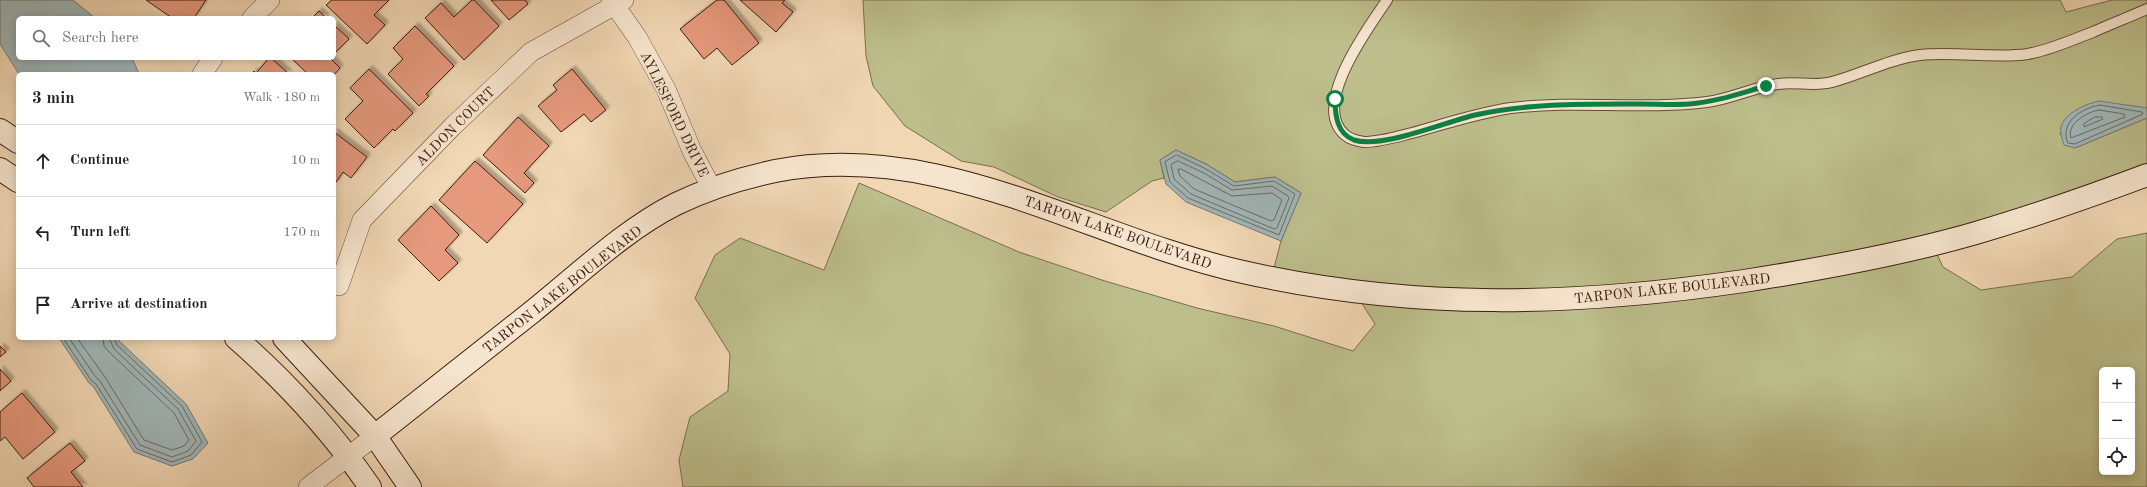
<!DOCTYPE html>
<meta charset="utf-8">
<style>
body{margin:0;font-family:"Old Standard TT",serif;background:#f6f6f6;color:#202124}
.controls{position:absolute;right:12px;bottom:12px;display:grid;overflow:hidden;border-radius:6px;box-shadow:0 2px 10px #0003}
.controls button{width:36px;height:36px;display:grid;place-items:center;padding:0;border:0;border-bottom:1px solid #e0e0e0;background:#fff;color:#202124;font:20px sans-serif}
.stop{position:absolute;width:12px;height:12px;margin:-9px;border:3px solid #0b8043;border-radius:50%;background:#fff}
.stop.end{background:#0b8043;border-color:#fff;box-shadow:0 1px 4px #0008}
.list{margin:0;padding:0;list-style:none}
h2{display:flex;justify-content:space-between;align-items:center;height:52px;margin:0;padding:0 16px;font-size:17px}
h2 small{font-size:13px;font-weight:400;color:#757577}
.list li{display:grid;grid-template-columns:26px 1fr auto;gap:12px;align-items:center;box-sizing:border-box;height:72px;padding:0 16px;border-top:1px solid #e0e0e0}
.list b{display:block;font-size:15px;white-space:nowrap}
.list em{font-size:13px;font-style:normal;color:#757577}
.icon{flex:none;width:22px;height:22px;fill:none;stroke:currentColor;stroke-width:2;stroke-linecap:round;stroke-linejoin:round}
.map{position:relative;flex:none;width:2147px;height:487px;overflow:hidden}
.search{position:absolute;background:#fff;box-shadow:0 2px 10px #0003;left:16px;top:16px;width:320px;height:44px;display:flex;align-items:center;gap:10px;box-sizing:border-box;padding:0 14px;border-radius:6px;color:#757577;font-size:15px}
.panel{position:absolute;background:#fff;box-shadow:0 2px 10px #0003;left:16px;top:72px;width:320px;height:268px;border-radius:6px}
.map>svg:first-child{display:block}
</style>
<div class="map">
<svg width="2147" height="487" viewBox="0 0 2147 487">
<defs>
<filter id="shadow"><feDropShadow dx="3.5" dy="-3.5" stdDeviation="1" flood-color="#0004"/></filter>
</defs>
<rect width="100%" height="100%" fill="#f1d7b4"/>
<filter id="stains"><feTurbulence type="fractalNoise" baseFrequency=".005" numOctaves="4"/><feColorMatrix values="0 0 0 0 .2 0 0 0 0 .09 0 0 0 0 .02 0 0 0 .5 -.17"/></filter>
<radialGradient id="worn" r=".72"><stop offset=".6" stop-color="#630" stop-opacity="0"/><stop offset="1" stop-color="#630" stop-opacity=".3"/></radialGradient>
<g fill="#bcbe8b" stroke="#7c6d4e" fill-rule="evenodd">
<path d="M863 0H2060L2066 12 2112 0H2147V108L2062 130 2060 134 2075 148 2147 118V164L2055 198 1972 225 1880 246 1795 264 1613 288 1454 290 1384 286 1274 268 1281 241 1301 193 1275 177 1235 182 1206 164 1176 150 1160 160 1164 178 1152 181 1106 212 1058 197 994 167 961 161 905 126 873 86 866 56Z"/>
<path d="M859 183 1019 252 1105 281 1197 308 1274 326 1353 351 1375 324 1361 302 1452 310 1936 252 1943 267 1981 290 2072 277 2117 239 2147 233V487H683L679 460 690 417 728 391 730 354 695 298 715 255 740 238 824 270ZM2102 370H2132V472H2102Z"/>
</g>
<g fill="#a0b7b9" stroke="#787975">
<path d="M0 0H73L95 18H18V58H132L139 74H19L0 44Z"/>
<path d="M2099 101 2147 108V118L2075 148 2064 145C2062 139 2059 130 2062 124 2067 112 2088 103 2099 101Z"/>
<path d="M1176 150 1206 164 1235 182 1275 177 1301 193 1281 241 1186 202 1166 184 1160 160Z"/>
<path d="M59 338H116L186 404 208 443 193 459 172 466 134 452 93 386 89 383Z"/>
</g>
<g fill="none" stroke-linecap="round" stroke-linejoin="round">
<g stroke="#6e6a64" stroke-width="1">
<path d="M2100 105 2142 112 2143 114 2075 144 2068 143C2059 123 2081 108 2100 105Z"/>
<path d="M2099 110 2124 114 2125 117 2071 138C2066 124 2087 112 2099 110Z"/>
<path d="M2095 117H2102L2103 119 2084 127V124Z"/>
<path d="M1177 155 1204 168 1234 186 1274 181 1295 194 1279 235 1188 198 1170 182 1165 162Z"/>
<path d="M1178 161 1204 173 1232 190 1272 186 1288 196 1289 198 1277 228 1274 229 1191 194 1174 179 1171 165Z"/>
<path d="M1181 169 1232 196 1272 193 1282 200 1274 220 1271 221 1194 189 1180 176 1178 170Z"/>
<path d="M63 338 91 380 96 384 137 449 172 462 191 455 202 442 182 406 117 345 114 338"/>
<path d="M69 338 95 376 100 381 140 445 172 457 188 451 196 441 178 409 114 349 109 338"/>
<path d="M77 338 105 377 144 440 172 450 184 446 189 440 174 413 109 352 104 346 103 338"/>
</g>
</g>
<g fill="#e6997d" stroke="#3d1c10" filter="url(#shadow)">
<path d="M146 0H206L194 18H172Z"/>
<path d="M332 0H389L374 15 385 25 367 44 326 5Z"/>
<path d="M472 0H474L499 26 464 60 425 18 441 3 454 17Z"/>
<path d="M491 0H525L528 4 509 20Z"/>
<path d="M717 0H724L759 43 732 65 717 48 704 59 680 29Z"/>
<path d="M740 0H785L782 3 793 12 776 32Z"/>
<path d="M319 11 326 18H312Z"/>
<path d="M334 25 349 39 334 54Z"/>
<path d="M415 26 454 66 426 94 429 96 419 106 388 74 403 59 393 48Z"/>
<path d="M269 58H271L289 74H252L254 71 256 73Z"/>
<path d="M291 58H330L340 68 334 75 308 74Z"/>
<path d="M369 69 413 113 395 131 393 129 374 148 345 119 363 101 350 88Z"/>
<path d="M572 69 606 110 591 122 584 114 561 132 538 106 557 90 553 85Z"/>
<path d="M518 117 549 146 524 173 534 183 525 193 483 155Z"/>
<path d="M334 132 367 157 351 178 343 172 334 185Z"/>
<path d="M475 161 523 204 487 243 439 200Z"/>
<path d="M431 206 459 235 445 250 458 263 439 281 398 240Z"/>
<path d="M0 346 6 352 0 357Z"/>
<path d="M0 369 11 381 0 391Z"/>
<path d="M22 393 55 432 23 459 5 437 0 441V412Z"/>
<path d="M70 443 85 461 71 472 83 487H34L27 478Z"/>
</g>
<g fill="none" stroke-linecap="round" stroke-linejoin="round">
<g stroke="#6a4b39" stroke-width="12">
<path id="lane" d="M1387 0C1369 27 1310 105 1345 135 1350 139 1357 141 1364 142 1380 142 1396 137 1412 133 1445 124 1477 113 1511 108 1576 100 1643 110 1707 102 1731 99 1754 87 1778 84 1796 81 1814 87 1832 82 1862 74 1889 59 1920 55 1956 51 1993 59 2028 54 2050 50 2072 40 2093 32 2111 24 2129 17 2147 9"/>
</g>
<g stroke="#6a4b39" stroke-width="20">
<g id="street">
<path d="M611 0 637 37 666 89 692 151 712 189"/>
<path d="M252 18 270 0"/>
<path d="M202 74 213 58"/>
<path d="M339 286 362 220 453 126 531 52 624 0"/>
<path d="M308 487 375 436"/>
</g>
</g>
<g stroke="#3d1c10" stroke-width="24">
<g id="secondary">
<path d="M0 130 18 142"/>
<path d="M0 169 18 181"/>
<path d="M236 338C286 382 332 432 370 487"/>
<path d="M284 338 375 436 410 487"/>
<path d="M375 436C427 395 480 353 532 312 577 276 624 230 676 204 707 189 742 178 775 171 941 139 1086 237 1243 272 1412 310 1573 306 1744 281 1821 269 1900 255 1976 233 2034 216 2091 196 2147 175"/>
</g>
</g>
<use href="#lane" stroke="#f6e5ce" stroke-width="10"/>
<use href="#street" stroke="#f6e5ce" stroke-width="19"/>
<use href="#secondary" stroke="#f6e5ce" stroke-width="22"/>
</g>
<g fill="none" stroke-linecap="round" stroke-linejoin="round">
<path stroke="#0b8043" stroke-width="5" d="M1335 99C1335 115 1337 134 1354 140 1382 149 1445 122 1475 115 1529 103 1586 104 1641 104 1657 104 1673 105 1689 104 1716 102 1741 93 1766 86"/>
</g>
<g text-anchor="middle" stroke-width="3" stroke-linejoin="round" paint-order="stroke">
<g font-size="14" fill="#3d1c10" stroke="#f6e5ce">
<text transform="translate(675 114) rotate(64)" y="5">AYLESFORD DRIVE</text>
<text transform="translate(455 126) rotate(-45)" y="5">ALDON COURT</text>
<text transform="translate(1118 232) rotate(19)" y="5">TARPON LAKE BOULEVARD</text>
<text transform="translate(1672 288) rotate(-6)" y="5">TARPON LAKE BOULEVARD</text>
<text transform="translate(562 289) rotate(-38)" y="5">TARPON LAKE BOULEVARD</text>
</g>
</g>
<rect width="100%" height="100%" filter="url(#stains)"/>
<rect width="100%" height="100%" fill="url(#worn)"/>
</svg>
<div class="controls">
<button>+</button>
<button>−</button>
<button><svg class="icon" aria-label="locate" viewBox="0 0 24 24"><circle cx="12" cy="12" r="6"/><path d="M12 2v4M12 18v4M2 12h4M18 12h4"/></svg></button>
</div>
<div class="stop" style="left:1335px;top:99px"></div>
<div class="stop end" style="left:1766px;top:86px"></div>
<div class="search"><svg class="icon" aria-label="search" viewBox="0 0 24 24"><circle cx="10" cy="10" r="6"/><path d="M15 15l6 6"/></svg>Search here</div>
<section class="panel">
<h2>3 min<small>Walk · 180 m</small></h2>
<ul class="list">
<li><svg class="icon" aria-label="ahead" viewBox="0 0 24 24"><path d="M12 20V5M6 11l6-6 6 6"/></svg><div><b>Continue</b></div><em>10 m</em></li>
<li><svg class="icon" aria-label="left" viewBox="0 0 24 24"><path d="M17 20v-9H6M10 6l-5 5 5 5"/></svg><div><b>Turn left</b></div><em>170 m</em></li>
<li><svg class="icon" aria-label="arrive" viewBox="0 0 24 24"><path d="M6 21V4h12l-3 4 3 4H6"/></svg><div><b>Arrive at destination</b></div></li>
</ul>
</section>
</div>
